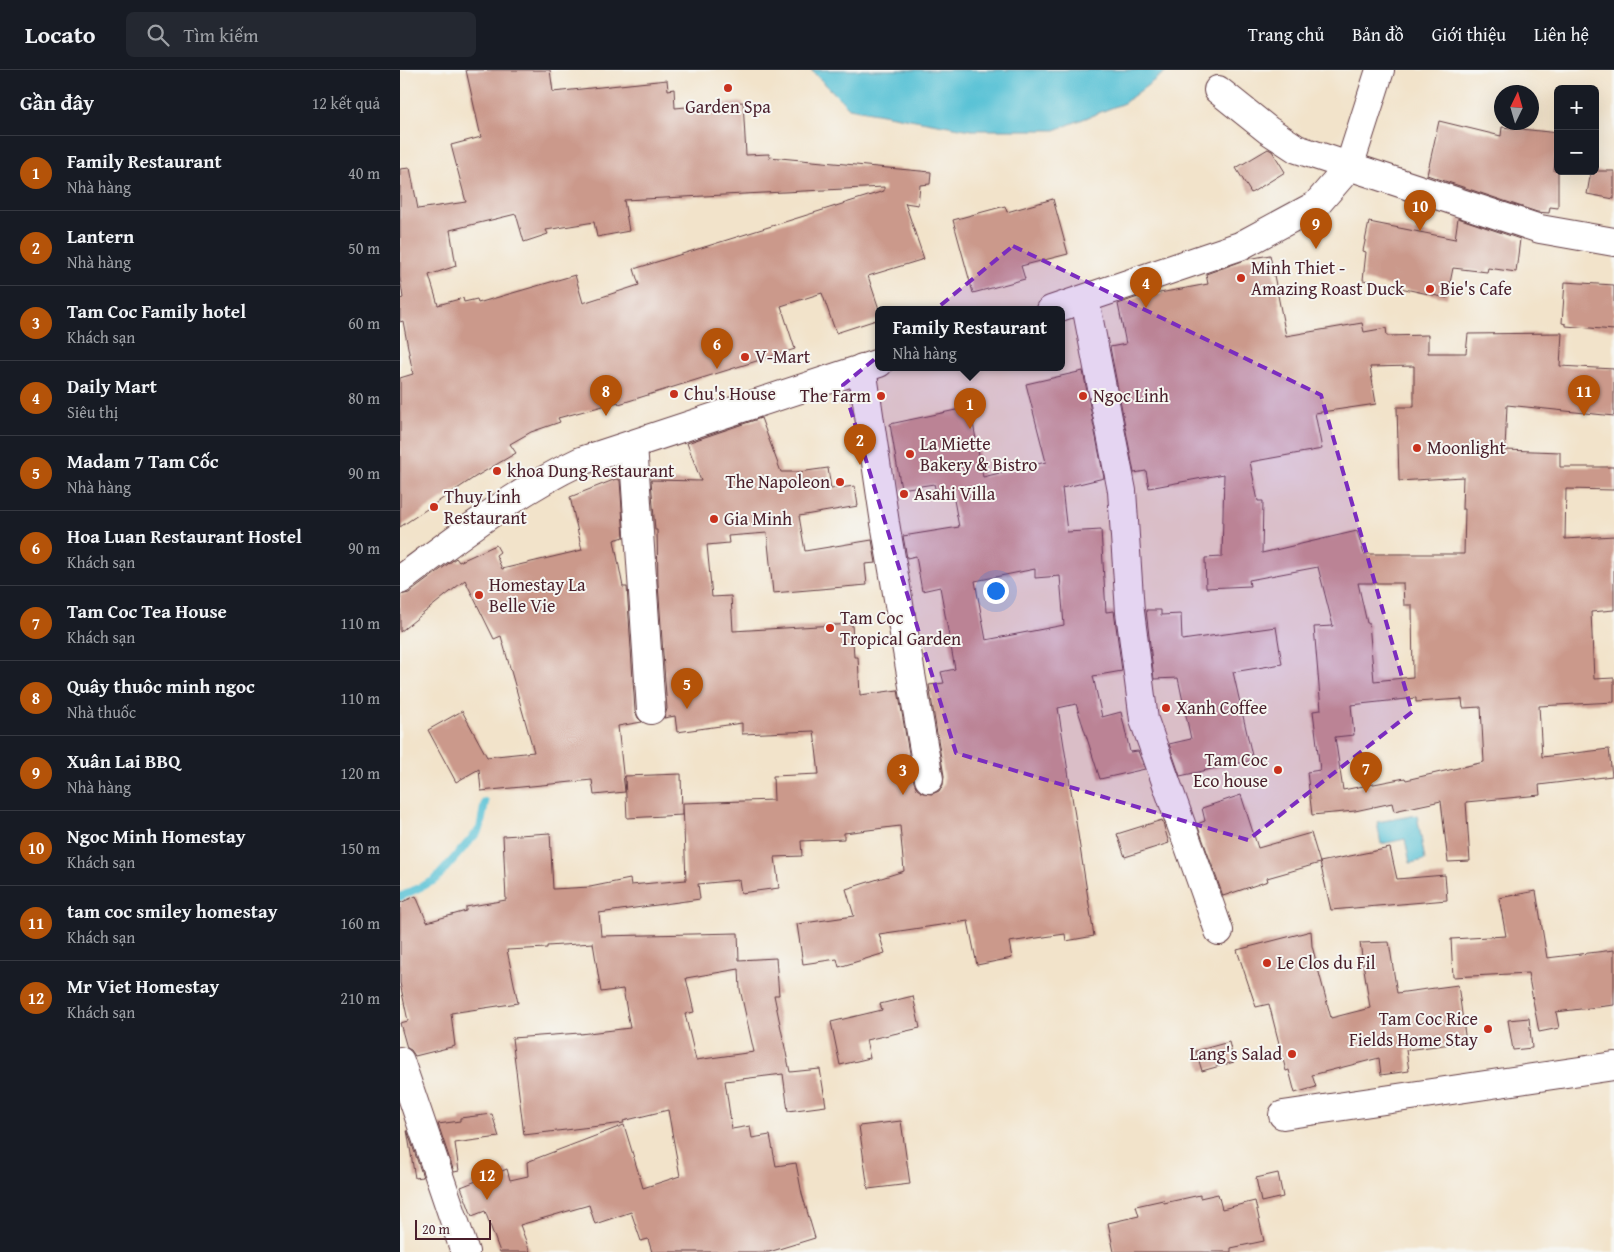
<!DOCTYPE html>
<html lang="vi">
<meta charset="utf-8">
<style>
body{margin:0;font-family:"Gentium Book Plus",serif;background:#242831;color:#f1f3f6}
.controls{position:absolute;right:15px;top:15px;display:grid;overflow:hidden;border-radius:8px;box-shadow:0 5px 20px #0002}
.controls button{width:45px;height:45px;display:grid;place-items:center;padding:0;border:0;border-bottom:1px solid #363941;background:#171b24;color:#f1f3f6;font:25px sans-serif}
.compass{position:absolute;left:1094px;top:15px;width:45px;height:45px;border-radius:50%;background:#171b24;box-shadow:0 5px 20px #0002;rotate:5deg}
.scale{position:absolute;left:15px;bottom:12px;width:76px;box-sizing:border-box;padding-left:5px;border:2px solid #4a1f2b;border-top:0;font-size:14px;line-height:18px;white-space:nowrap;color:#4a1f2b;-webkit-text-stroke:4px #f6f6f2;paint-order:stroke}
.you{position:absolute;left:595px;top:520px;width:18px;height:18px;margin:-12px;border:4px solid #fff;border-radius:50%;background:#1a73e8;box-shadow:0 0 0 8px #1a73e833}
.badge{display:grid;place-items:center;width:32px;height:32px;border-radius:50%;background:#b45309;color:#fff;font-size:16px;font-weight:700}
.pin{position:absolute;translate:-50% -41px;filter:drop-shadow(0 1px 2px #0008)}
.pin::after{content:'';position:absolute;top:26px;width:18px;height:15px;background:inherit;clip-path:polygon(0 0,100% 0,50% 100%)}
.popup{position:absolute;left:475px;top:236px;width:190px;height:65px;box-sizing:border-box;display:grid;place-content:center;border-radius:8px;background:#171b24;filter:drop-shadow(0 1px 4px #0005);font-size:16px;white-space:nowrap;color:#9ea1a6}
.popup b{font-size:19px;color:#f1f3f6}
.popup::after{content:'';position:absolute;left:50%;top:100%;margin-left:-10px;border:10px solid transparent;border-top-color:#171b24}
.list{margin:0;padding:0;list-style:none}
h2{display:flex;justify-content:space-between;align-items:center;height:65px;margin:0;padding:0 20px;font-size:21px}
h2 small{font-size:16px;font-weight:400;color:#9ea1a6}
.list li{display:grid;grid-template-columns:32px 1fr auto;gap:15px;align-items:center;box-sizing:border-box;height:75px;padding:0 20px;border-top:1px solid #363941}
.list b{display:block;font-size:19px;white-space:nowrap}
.list p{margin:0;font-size:16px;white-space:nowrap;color:#9ea1a6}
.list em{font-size:16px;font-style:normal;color:#9ea1a6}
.icon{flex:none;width:28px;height:28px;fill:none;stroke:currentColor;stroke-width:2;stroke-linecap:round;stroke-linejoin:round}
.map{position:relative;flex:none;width:1214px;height:1182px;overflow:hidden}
header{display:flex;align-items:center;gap:30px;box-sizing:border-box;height:70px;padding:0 25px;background:#171b24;border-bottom:1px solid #363941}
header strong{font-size:24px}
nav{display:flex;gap:28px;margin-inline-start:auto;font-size:18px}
.search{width:350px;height:45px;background:#242831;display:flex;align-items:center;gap:12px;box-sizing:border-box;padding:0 18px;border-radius:8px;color:#9ea1a6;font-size:19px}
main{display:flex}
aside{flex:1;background:#171b24}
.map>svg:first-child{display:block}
</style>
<header>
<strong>Locato</strong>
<div class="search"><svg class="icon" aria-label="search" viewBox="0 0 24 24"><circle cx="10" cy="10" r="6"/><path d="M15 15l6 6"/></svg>Tìm kiếm</div>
<nav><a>Trang chủ</a><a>Bản đồ</a><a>Giới thiệu</a><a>Liên hệ</a></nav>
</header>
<main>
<aside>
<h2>Gần đây<small>12 kết quả</small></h2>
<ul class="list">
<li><span class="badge">1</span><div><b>Family Restaurant</b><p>Nhà hàng</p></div><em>40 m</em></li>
<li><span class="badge">2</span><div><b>Lantern</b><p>Nhà hàng</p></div><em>50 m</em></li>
<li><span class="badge">3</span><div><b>Tam Coc Family hotel</b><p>Khách sạn</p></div><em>60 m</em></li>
<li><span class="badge">4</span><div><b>Daily Mart</b><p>Siêu thị</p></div><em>80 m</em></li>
<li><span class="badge">5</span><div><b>Madam 7 Tam Cốc</b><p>Nhà hàng</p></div><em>90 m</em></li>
<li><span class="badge">6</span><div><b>Hoa Luan Restaurant Hostel</b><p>Khách sạn</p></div><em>90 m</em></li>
<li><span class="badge">7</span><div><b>Tam Coc Tea House</b><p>Khách sạn</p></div><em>110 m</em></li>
<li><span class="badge">8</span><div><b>Quây thuôc minh ngoc</b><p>Nhà thuốc</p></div><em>110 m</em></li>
<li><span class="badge">9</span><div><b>Xuân Lai BBQ</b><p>Nhà hàng</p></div><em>120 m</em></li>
<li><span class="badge">10</span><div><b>Ngoc Minh Homestay</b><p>Khách sạn</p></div><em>150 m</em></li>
<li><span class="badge">11</span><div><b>tam coc smiley homestay</b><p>Khách sạn</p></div><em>160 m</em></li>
<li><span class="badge">12</span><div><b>Mr Viet Homestay</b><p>Khách sạn</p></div><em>210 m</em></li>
</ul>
</aside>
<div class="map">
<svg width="1214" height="1182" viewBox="0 0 1214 1182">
<rect width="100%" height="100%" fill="#f6f6f2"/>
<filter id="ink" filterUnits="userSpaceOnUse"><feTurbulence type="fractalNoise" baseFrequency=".02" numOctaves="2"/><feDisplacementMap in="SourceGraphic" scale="10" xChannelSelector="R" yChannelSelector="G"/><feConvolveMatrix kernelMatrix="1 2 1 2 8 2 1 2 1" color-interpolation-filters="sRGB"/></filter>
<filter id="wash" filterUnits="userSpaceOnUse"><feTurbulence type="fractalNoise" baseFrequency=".0096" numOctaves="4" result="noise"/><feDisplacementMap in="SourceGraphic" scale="20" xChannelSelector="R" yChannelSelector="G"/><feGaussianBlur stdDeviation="1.12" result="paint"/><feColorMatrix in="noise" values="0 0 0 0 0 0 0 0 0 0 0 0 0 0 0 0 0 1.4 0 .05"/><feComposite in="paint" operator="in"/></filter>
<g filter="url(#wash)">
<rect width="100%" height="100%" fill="#f2e3ca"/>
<g fill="#5ac2d6" stroke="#527080">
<path d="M411 0H768L724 33 655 60H571L449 38Z"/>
<path d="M1017 745 1025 790 1010 793 1005 769 981 774 977 752Z"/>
</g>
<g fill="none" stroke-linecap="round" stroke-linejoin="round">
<path stroke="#5ac2d6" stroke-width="8" d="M0 827 35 810 80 759 85 732"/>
</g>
<g id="blocks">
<g fill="#cb998b" fill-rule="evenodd">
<path d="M66 0H150L153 22 267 10 268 20 274 19 275 38 343 32 346 85 369 84V87L531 102 530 114 520 115 518 135 505 133 524 189 468 206 479 239V249L436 263 422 223 381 236 395 279 219 334 218 332 158 348 160 352 131 362 110 374 116 383 75 407 0 457V308L13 304 3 251 0 252V229L3 228 0 207V99L10 98 18 139 66 132 51 75 81 67ZM484 117V121L234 199 239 215 183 233 175 205 78 233 77 229 64 232 63 228 38 235 29 205 56 196 50 160 116 144 124 172 148 164 146 160 194 152 197 167 229 161 224 130Z"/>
<path d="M1039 51 1101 66 1102 57 1158 63 1154 101H1158V138L1150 137 1149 143 1137 142 1027 105Z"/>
<path d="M868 79 872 81 885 102 851 123 836 98Z"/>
<path d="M1191 101H1214V129L1187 124Z"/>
<path d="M653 129 668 184 621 196 625 209 573 223 553 150 605 136 607 142Z"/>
<path d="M1058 148 1120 169 1116 202 1088 198 1087 202 1053 198 1047 228 963 210 966 182 963 181 969 152 1055 169Z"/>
<path d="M870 185 886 266 962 253 964 262 986 258 987 266 1028 265V283H1066L1068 264 1162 263 1160 296 1214 299V346L1107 335 1105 380 1160 382V397H1214V420L1166 419 1165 469 1214 466V540L1191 542 1194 609 1214 608V632L1139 636 1142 687 1209 679 1212 706 1139 715 1140 725 1066 732 1070 791 1048 792 1041 731 994 741 992 733 955 741 912 745 907 702 920 700 913 641 921 640 914 557 933 556 918 497 849 510 850 516 806 518 805 488 822 487 824 404 749 418 746 401 734 403 710 277 726 274 718 234 738 227 808 214 806 204 848 189ZM1014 296V337H997L999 411 1063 407 1062 439H1065L1064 484H964L957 461 862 483 863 431H858L850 392 922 379 915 343 976 334 970 297ZM958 513H1003L1004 535H1012L1013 607 974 611 969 553H967ZM1016 628V632L1062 629 1063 638 1081 637 1084 692 1006 710 1005 708 943 720 935 667 954 665 951 635Z"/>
<path d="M1165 212 1214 215V260L1166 256V254L1162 253Z"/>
<path d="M683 301 704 408 662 418 667 462 701 460 706 542 714 541 722 601 693 606 702 647 721 642 730 682 738 681 745 699 700 709 676 634 658 638 694 866 666 871 665 864 609 872 612 888 577 895 568 851 479 864 485 883 439 897 437 889 403 894 397 854 454 846 446 819 504 801 500 756 444 763V769L401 771 402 786 375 787 379 818 341 823 339 810 298 814 300 829 199 843 201 866 338 863 339 890 376 888 379 925H374L390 1002 420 999 426 1036 388 1041 383 1004 325 1011 332 1059 350 1056 352 1068 370 1065 376 1096 396 1093 402 1124 415 1168 369 1182H252L248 1169 241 1171 231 1142 195 1154 189 1135 120 1155 130 1182H100L85 1141 72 1146 61 1117 107 1099 110 1110 128 1106 127 1092 224 1055 243 1118 280 1106 268 1040 223 1051 224 1053 124 1065 112 968 180 963V964L230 958 223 919 201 922 193 873 147 876V878L107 880 118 933 51 943 55 976 15 986 11 980 7 978 0 953 8 951 0 913V833L16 826 27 852 66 841V837L106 830 103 766 150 763 153 819 190 817 230 809 231 815 286 810 283 733 374 730 373 706 419 704 414 661 342 664V653L277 662 275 646 264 648 267 639 258 514 257 460H255L251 410 301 411 287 373 361 348 381 402H399L428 398 431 419 455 416 458 436 399 446 405 481 472 470 476 493 465 494 467 515 373 523 367 463 328 466 329 473 307 475 312 527 331 526 333 561 452 554 454 587H458L460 625 498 620 514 712 517 719 523 723 532 724 539 721 543 715 544 706 529 615 544 613 541 602 555 599 540 517 522 521 516 486 507 488 503 466 559 457 552 419 536 422 534 414 501 419 490 354 570 337 583 407 646 392 626 314ZM635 499V508L660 506 664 555 586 570 575 511ZM339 899 340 919 354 982 296 990 285 944 294 942 286 908Z"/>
<path d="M216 409 220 410 224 467 214 470 223 517H227L235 641 238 648 242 652 218 656 225 722 194 725 192 710 81 721 79 699 56 712 28 660 62 641 87 687 134 682 101 566 94 569 65 510 0 562V525L9 523 56 488 59 492 96 475 100 482 96 485 102 499 182 480 170 427Z"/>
<path d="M746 540H761V545L781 544 782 570 876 557 882 594 833 602 853 690 780 706 769 674 791 669 778 608 754 609Z"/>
<path d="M281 704 282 745 227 748 225 706Z"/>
<path d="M841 725 858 778 911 763 920 793 867 808 868 811 823 826 797 754 805 751 802 738Z"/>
<path d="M762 750 769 773 725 787 717 764Z"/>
<path d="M990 778 997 809 1045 805 1047 830 931 840 920 792Z"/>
<path d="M1136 821 1147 888 1214 880V935L1156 942 1159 958 1139 962 1128 903 1053 907 1051 869 1106 866 1099 828Z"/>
<path d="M911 861 912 876 931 948 970 938 960 873 989 872 997 923 1058 915 1066 972 1006 980 1009 1001 981 1005 979 988 912 1005 916 1017 895 1023 889 1000 886 1001 869 934 856 937 837 880Z"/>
<path d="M513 926 520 958 466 970 470 988 440 995 431 952 482 940 480 934Z"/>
<path d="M1129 948 1132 978 1113 980 1108 950Z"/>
<path d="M829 972 834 992 802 1001 796 981Z"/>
<path d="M92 1044 99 1067 55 1073 59 1101 54 1102 38 1054 60 1051V1048Z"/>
<path d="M501 1051 510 1114 468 1119 459 1056Z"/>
<path d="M7 1060 23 1107 15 1108Z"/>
<path d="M878 1103 883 1127 861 1132 856 1108Z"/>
<path d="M818 1124 822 1139 855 1131 864 1171 831 1178V1182H714L708 1153 739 1146 736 1136 763 1130 764 1133 800 1125V1128Z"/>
</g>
</g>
</g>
<g filter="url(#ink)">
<use href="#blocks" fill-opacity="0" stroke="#633c43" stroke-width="1"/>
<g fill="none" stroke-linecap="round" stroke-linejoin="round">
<g stroke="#633c43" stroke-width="30">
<g id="street">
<path d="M818 20 868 60 897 79 1140 159 1214 172"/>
<path d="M685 230 722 421 730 542 744 650 819 861"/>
<path d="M462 298 485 453 529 709"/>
<path d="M233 374 251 640"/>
<path d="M0 991 65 1182"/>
<path d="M883 1045 1214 996"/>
</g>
</g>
<g stroke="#633c43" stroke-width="30">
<g id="secondary">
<path d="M651 240 840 176 916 135 949 97 980 0"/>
<path d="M0 510C58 467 115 422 181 391L479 293"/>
</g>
</g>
<use href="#street" stroke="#fff" stroke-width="28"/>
<use href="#secondary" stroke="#fff" stroke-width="28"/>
</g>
</g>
<path fill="#7b2cbf" fill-opacity="0.2" stroke="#7b2cbf" stroke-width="4" stroke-dasharray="10 6" stroke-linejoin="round" d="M613 176 921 325 1012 642 848 770 556 683 443 315Z"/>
<g fill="#c8321e" stroke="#f6f6f2" stroke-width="2">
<circle cx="328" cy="18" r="5"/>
<circle cx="841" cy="208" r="5"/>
<circle cx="1030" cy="219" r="5"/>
<circle cx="345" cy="287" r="5"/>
<circle cx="274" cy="324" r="5"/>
<circle cx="481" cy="326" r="5"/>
<circle cx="683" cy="326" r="5"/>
<circle cx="1017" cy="378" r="5"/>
<circle cx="510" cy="384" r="5"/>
<circle cx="97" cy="401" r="5"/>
<circle cx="440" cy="412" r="5"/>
<circle cx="504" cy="424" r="5"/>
<circle cx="34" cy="437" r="5"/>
<circle cx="314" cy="449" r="5"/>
<circle cx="79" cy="525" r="5"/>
<circle cx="430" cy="558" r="5"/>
<circle cx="766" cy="638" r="5"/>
<circle cx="878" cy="700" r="5"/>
<circle cx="867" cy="893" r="5"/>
<circle cx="1088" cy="959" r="5"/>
<circle cx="892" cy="984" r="5"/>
</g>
<g text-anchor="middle" stroke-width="4" stroke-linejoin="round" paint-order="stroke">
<g font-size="18" fill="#4a1f2b" stroke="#f6f6f2" text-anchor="start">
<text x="328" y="43" text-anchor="middle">Garden Spa</text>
<text x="851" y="204">Minh Thiet -<tspan x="851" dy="21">Amazing Roast Duck</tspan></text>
<text x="1040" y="225">Bie's Cafe</text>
<text x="355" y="293">V-Mart</text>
<text x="284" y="330">Chu's House</text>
<text x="471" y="332" text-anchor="end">The Farm</text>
<text x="693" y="332">Ngoc Linh</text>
<text x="520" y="380">La Miette<tspan x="520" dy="21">Bakery &amp; Bistro</tspan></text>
<text x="1027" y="384">Moonlight</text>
<text x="107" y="407">khoa Dung Restaurant</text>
<text x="430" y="418" text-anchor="end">The Napoleon</text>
<text x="514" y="430">Asahi Villa</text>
<text x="44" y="433">Thuy Linh<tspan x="44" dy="21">Restaurant</tspan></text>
<text x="324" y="455">Gia Minh</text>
<text x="89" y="521">Homestay La<tspan x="89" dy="21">Belle Vie</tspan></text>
<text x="440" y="554">Tam Coc<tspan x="440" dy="21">Tropical Garden</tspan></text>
<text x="776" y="644">Xanh Coffee</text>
<text x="868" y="696" text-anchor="end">Tam Coc<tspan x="868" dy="21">Eco house</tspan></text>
<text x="877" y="899">Le Clos du Fil</text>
<text x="1078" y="955" text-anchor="end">Tam Coc Rice<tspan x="1078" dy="21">Fields Home Stay</tspan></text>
<text x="882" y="990" text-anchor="end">Lang's Salad</text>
</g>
</g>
</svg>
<div class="controls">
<button>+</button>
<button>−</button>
</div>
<svg class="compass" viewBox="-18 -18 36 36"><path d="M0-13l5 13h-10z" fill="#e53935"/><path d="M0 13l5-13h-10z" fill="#9ea1a6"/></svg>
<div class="scale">20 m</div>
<div class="you"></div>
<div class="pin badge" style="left:570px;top:359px">1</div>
<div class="popup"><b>Family Restaurant</b>Nhà hàng</div>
<div class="pin badge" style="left:460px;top:395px">2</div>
<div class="pin badge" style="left:503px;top:725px">3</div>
<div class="pin badge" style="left:746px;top:238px">4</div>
<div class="pin badge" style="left:287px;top:639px">5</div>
<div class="pin badge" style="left:317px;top:299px">6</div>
<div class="pin badge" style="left:966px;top:723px">7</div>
<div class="pin badge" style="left:206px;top:346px">8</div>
<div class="pin badge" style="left:916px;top:179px">9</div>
<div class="pin badge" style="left:1020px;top:161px">10</div>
<div class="pin badge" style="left:1184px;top:346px">11</div>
<div class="pin badge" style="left:87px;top:1130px">12</div>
</div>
</main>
